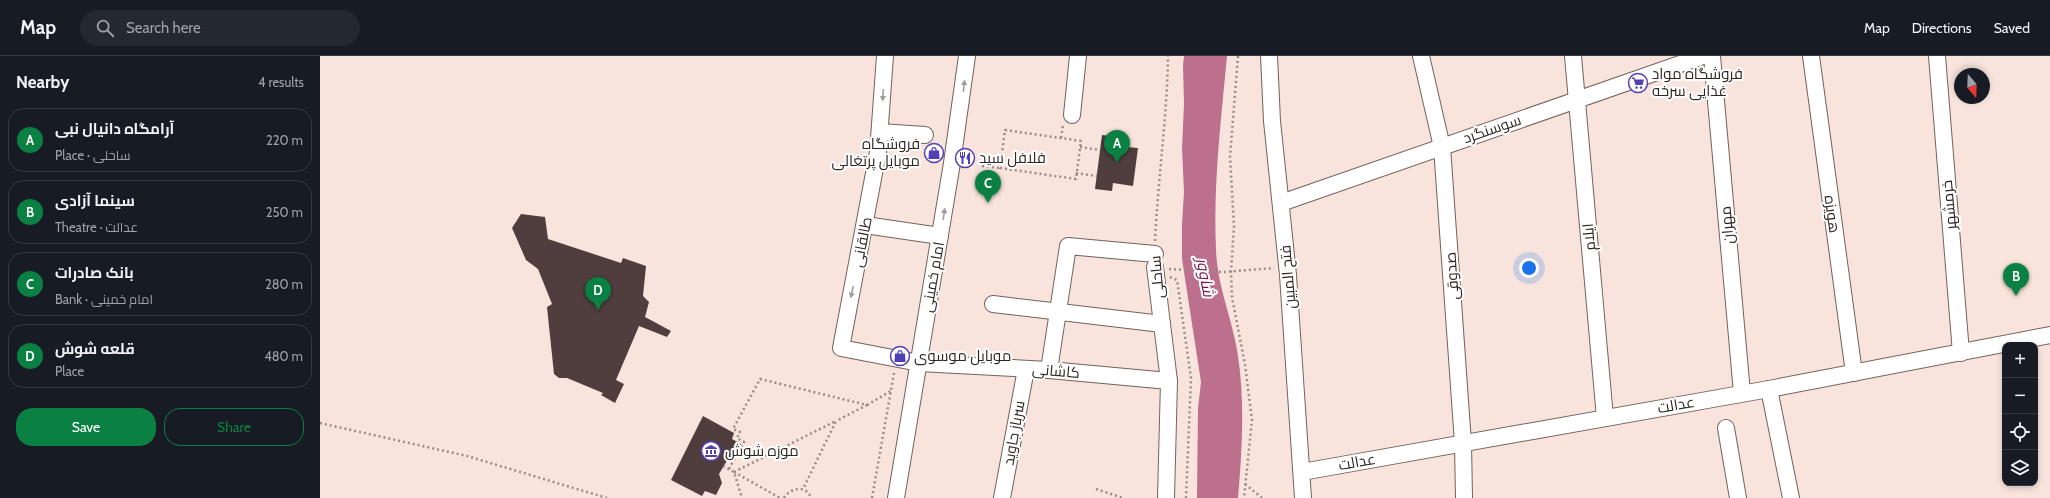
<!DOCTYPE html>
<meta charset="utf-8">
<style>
body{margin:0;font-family:Cabin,Cairo,sans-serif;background:#242831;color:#f1f3f6}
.controls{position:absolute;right:12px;bottom:12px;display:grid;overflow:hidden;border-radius:8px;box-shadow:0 2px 6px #0003}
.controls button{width:36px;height:36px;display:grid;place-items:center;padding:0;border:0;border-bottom:1px solid #363941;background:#171b24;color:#f1f3f6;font:20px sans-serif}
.compass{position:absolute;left:1634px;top:12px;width:36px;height:36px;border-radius:50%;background:#171b24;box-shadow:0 2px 6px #0003;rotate:161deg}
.you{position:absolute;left:1209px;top:212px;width:14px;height:14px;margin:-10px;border:3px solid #fff;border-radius:50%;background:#1a73e8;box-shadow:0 0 0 6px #1a73e833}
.badge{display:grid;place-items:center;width:26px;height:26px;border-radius:50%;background:#0b8043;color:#fff;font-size:13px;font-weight:700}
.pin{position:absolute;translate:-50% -33px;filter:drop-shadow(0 1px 2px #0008)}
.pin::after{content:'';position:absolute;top:21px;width:14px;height:12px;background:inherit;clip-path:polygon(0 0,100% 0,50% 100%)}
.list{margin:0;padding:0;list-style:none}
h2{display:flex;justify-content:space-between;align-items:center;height:52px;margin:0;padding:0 16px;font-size:17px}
h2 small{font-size:13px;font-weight:400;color:#9ea1a6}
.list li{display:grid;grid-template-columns:26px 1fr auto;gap:12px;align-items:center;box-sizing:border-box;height:64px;margin:0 8px 8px;padding:0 8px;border:1px solid #363941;border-radius:16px}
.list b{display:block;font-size:15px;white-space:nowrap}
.list p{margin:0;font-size:13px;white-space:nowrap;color:#9ea1a6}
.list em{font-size:13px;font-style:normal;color:#9ea1a6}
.actions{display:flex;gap:8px;padding:12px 16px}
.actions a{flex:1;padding:9px 0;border:1px solid #0b8043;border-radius:16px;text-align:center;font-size:14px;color:#0b8043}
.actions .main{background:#0b8043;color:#fff}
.icon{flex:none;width:22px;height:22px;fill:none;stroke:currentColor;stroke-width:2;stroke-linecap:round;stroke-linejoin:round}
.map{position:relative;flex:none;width:1730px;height:442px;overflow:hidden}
header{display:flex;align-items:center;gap:24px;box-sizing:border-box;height:56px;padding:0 20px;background:#171b24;border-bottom:1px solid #363941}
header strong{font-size:19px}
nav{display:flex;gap:22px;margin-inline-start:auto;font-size:14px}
.search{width:280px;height:36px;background:#242831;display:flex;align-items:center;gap:10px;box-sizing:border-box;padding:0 14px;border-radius:22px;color:#9ea1a6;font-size:15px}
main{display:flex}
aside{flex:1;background:#171b24}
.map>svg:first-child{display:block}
</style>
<header>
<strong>Map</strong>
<div class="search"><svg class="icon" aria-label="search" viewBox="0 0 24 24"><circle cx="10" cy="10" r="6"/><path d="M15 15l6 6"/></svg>Search here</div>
<nav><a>Map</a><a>Directions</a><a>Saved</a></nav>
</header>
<main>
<aside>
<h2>Nearby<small>4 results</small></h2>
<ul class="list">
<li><span class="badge">A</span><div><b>آرامگاه دانیال نبی</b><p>Place · ساحلی</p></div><em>220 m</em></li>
<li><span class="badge">B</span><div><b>سینما آزادی</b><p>Theatre · عدالت</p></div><em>250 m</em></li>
<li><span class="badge">C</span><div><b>بانک صادرات</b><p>Bank · امام خمینی</p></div><em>280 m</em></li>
<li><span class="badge">D</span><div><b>قلعه شوش</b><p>Place</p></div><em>480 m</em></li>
</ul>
<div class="actions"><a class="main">Save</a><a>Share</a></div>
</aside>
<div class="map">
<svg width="1730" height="442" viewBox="0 0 1730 442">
<rect width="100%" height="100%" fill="#f8e4dc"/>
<path fill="#bd6f8e" d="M864 0H907C901 64 893 129 896 193 897 231 913 264 918 300 925 347 922 395 918 442H877L878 352 881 326 862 203V168L864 136 862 92 864 48 863 10Z"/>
<g fill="#4f3e3d">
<path d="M782 79 807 82 806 91 818 92 813 130 793 127 792 135 775 133Z"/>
<path d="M201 158 225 161 228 183 301 207 303 202 326 210 323 240 329 246 325 261 351 275 347 281 319 270 296 324 304 328 295 347 281 339 283 337 247 322H239L234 318 227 251 232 248 218 213 206 204 192 172Z"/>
<path d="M383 360 414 377 412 383 421 388 413 402 408 403 399 418 402 427 396 439 385 435 382 440 351 424Z"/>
</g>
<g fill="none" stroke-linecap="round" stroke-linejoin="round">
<g stroke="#73625b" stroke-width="18">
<g id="minor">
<path d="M565 0 558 96 521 292 599 307 729 314 849 325"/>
<path d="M949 0 952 65 968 219 983 442"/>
<path d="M1101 0 1122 91 1143 387 1144 442"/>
<path d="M1253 0 1285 362"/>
<path d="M1392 0 1422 337"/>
<path d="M1491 0 1534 317"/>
<path d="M1617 0 1641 297"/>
<path d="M752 59 758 0"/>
<path d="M560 76 605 79"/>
<path d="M961 147 1383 0"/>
<path d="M545 169 620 180"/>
<path d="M835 211 849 325 846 442"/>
<path d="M673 248 842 268"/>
<path d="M729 314 748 190 835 198"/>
<path d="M1449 333 1471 442"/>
<path d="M1406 372 1418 442"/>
<path d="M982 416 1449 333 1730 279"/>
<path d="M576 442 632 107 647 0"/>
<path d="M682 442 706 313"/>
</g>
</g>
<g stroke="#998b85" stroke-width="2.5" stroke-dasharray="2 3" stroke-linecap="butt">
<path d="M918 0 910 101 914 170 911 216 912 241 925 309 932 364 924 442"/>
<path d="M685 74 761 85 756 123 680 112Z"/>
<path d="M741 82 743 69"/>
<path d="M760 91 780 94"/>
<path d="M662 110 680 112"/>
<path d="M756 117 777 120"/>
<path d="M835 185C838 123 847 62 848 0"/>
<path d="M849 213 903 216 954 212"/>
<path d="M850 221 857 224 871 322 866 442"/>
<path d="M547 349 571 335"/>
<path d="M0 367 147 400 287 442"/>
<path d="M403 410 414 416 422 442"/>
<path d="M409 413 424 386 417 382 420 376 413 373 440 323 547 349 516 365"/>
<path d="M414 416 516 365 483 433"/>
<path d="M414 416 460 442"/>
<path d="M925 428 942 442"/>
<path d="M776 433 803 442"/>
<path d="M464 442C470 432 486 428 491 442"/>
<path d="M552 442 574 317"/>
</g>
<use href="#minor" stroke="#fff" stroke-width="16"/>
</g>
<defs><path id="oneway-solid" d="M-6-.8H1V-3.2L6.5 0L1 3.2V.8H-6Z"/></defs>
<g fill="#a09d9c">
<use href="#oneway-solid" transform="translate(644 30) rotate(-83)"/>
<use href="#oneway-solid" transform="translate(563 39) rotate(94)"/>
<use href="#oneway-solid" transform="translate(624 158) rotate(-81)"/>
<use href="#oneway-solid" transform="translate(532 236) rotate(102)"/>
</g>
<defs>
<g id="supermarket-ring" transform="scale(1)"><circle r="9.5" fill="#fff" stroke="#513fb6" stroke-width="1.5"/><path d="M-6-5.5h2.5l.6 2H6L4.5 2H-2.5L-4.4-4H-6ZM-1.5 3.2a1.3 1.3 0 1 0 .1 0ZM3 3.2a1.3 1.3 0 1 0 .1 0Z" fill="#513fb6"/></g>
<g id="shop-ring" transform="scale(1)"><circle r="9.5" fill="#fff" stroke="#513fb6" stroke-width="1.5"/><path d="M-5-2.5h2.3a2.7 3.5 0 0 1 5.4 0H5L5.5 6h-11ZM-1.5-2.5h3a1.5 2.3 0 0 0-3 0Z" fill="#513fb6"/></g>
<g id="restaurant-ring" transform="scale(1)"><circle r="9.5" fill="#fff" stroke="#513fb6" stroke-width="1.5"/><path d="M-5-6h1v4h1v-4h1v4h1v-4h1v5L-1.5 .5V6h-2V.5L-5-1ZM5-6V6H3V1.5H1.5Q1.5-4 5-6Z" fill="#513fb6"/></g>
<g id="museum-ring" transform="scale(1)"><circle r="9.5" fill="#fff" stroke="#513fb6" stroke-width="1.5"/><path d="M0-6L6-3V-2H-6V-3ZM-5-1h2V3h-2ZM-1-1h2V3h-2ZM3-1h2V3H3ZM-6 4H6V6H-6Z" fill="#513fb6"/></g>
</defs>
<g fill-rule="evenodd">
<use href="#supermarket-ring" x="1318" y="27"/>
<use href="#shop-ring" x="614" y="97"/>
<use href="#restaurant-ring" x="645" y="102"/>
<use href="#shop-ring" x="580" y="300"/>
<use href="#museum-ring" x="391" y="395"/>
</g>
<g text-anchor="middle" stroke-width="4" stroke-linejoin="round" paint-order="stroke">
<g font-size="15" fill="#2d2623" stroke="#fff" text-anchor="start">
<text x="1332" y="23">فروشگاه مواد<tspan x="1332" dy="17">غذایی سرخه</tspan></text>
<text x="600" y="93" text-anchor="end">فروشگاه<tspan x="600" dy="17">موبایل پرتغالی</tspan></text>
<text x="659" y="107">فلافل سید</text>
<text x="594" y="305">موبایل موسوى</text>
<text x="405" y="400">موزه شوش</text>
</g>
<g font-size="15" fill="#2d2623" stroke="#fff">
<text transform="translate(1172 73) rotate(-19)" y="5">سوسنگرد</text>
<text transform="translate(1629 149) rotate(-95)" y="5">خرمشهر</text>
<text transform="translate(1512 158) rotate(82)" y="5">هویزه</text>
<text transform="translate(1407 169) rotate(-95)" y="5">مهران</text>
<text transform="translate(1269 181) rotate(-95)" y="5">ایلام</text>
<text transform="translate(542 186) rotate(-79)" y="5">طالقانی</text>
<text transform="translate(1132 220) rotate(-94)" y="5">صدوقی</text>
<text transform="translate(613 221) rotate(-80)" y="5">امام خمینی</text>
<text transform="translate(837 221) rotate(-95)" y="5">ساحلی</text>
<text transform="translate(968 221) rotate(-95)" y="5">فتح المبین</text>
<text transform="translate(736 315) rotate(5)" y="5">کاشانی</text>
<text transform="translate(1356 349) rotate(-10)" y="5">عدالت</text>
<text transform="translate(694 377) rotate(-80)" y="5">سرباز جاوید</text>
<text transform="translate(1037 406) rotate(-10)" y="5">عدالت</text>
</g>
<g font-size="16" font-style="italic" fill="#751646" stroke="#fff">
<text transform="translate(886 221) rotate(79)" y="6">شاوور</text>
</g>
</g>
</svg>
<div class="controls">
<button>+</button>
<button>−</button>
<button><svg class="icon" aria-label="locate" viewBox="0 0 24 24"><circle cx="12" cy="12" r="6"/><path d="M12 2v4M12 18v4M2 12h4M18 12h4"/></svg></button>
<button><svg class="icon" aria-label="layers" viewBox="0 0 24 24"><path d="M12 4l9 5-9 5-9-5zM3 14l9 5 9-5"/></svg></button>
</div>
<svg class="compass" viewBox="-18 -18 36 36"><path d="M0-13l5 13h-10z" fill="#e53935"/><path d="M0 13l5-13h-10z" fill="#9ea1a6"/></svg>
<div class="you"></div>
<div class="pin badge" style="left:797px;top:107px">A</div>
<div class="pin badge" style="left:1696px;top:240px">B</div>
<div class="pin badge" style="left:668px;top:147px">C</div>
<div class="pin badge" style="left:278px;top:254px">D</div>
</div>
</main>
